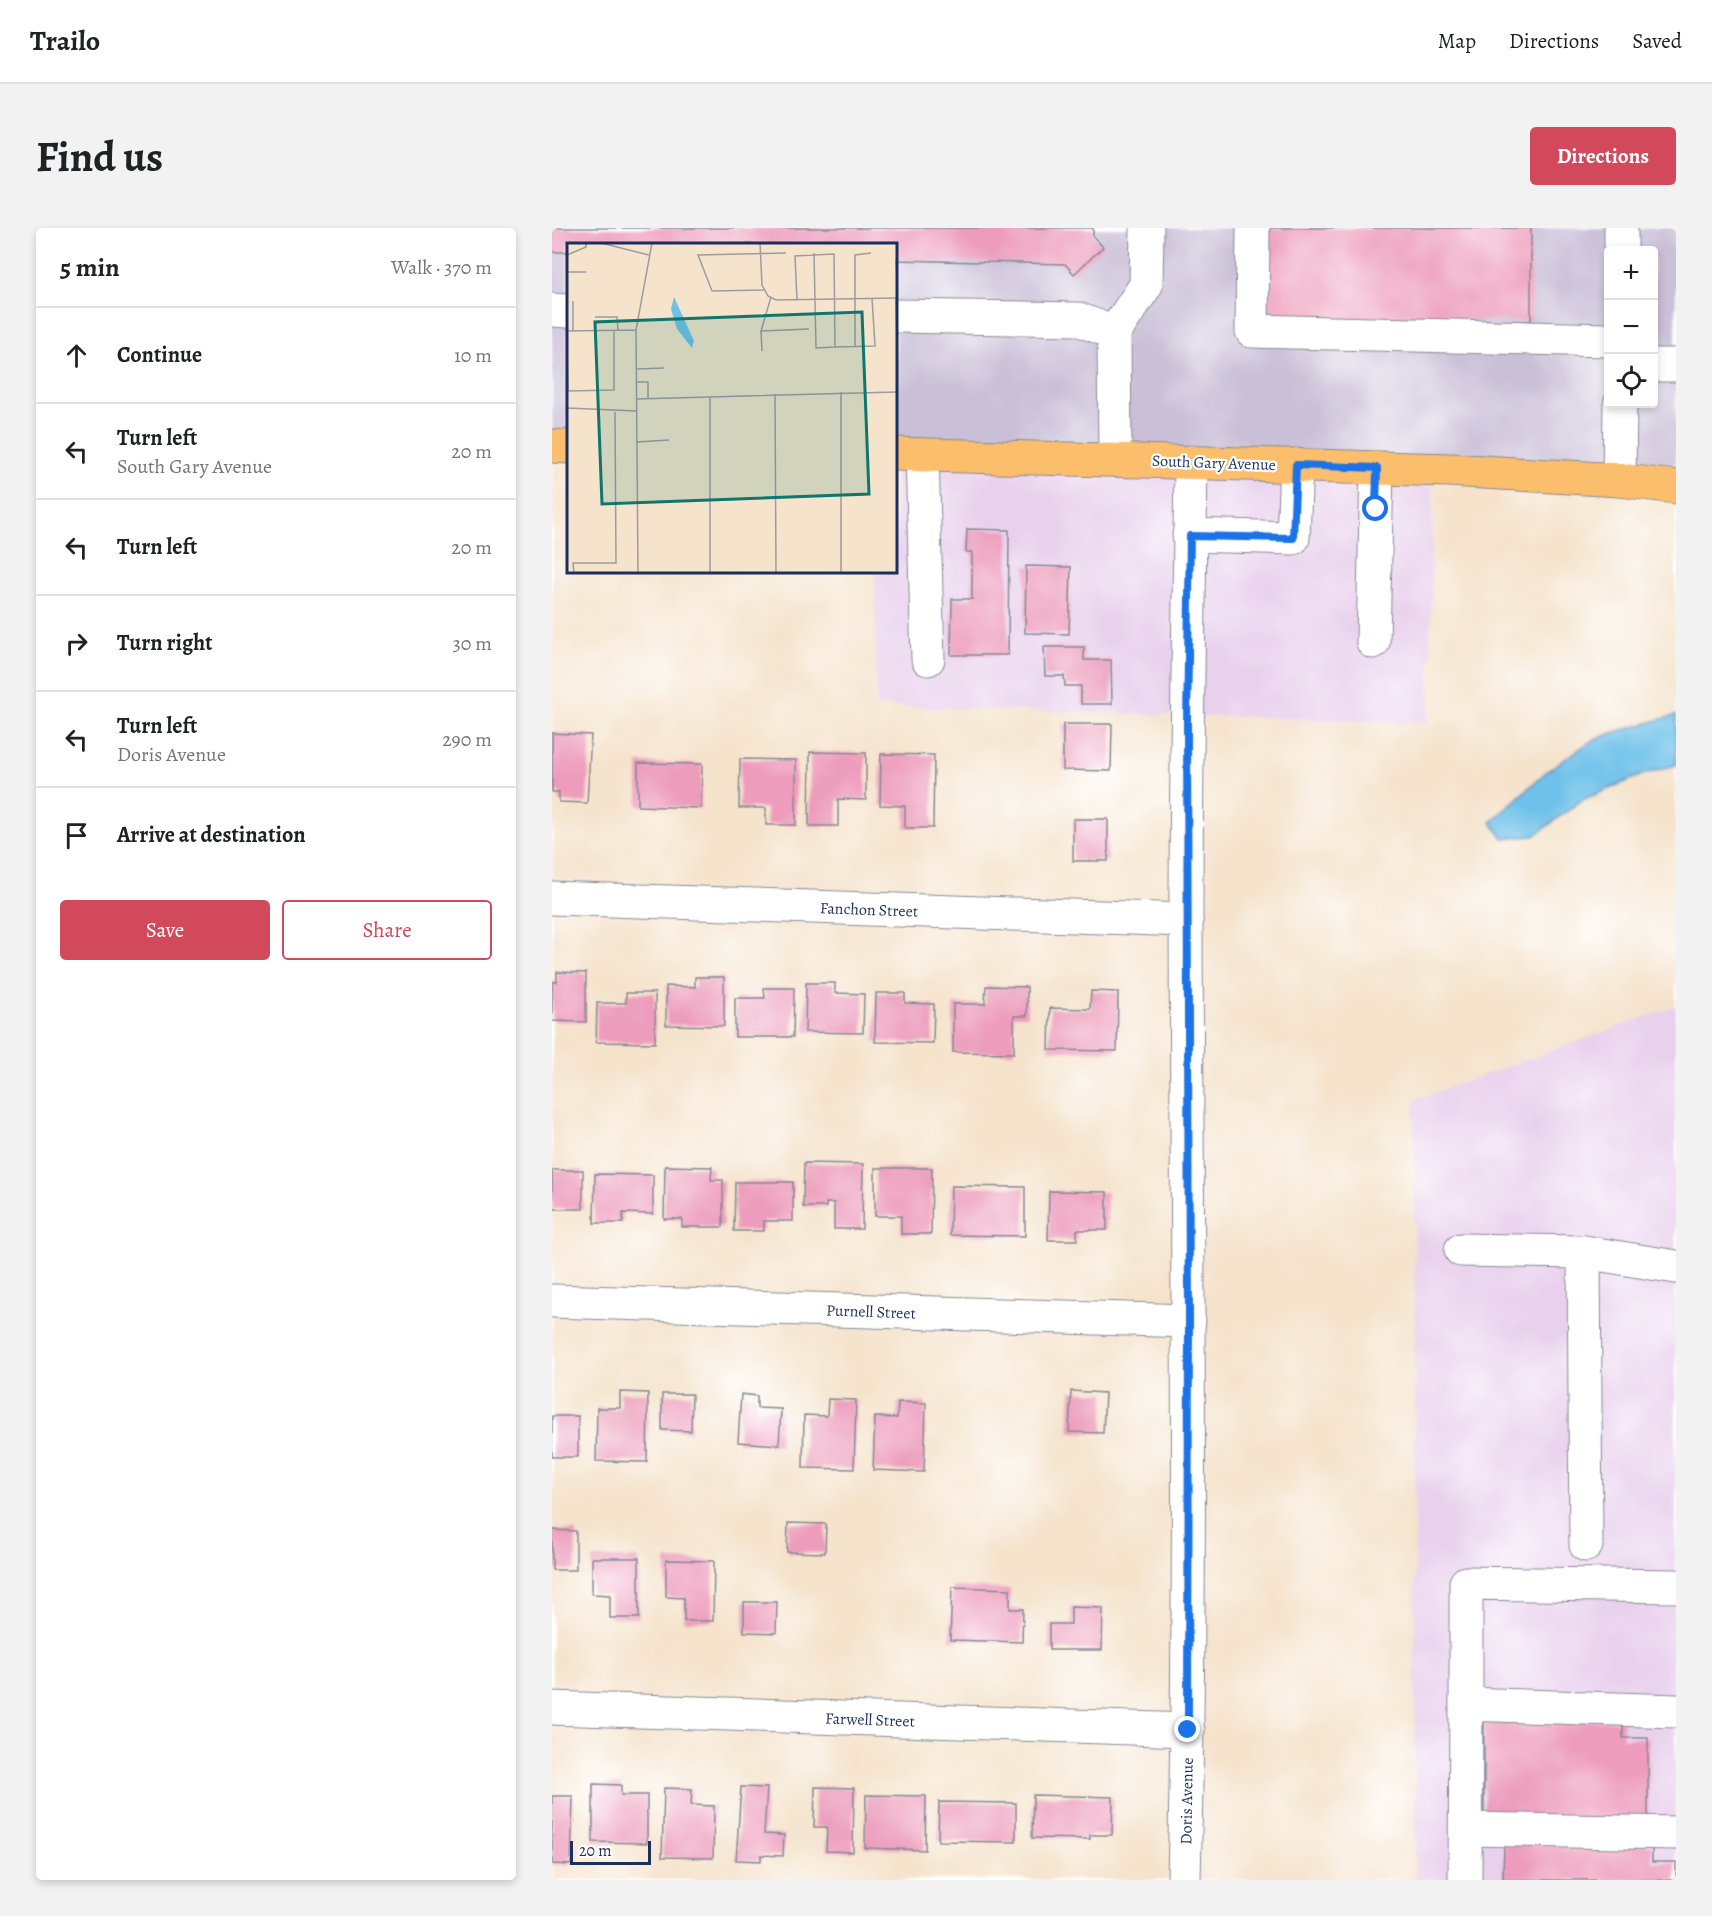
<!DOCTYPE html>
<meta charset="utf-8">
<style>
body{margin:0;font-family:Alegreya,serif;background:#f2f2f2;color:#202124}
.controls{position:absolute;right:18px;top:18px;display:grid;overflow:hidden;border-radius:6px;box-shadow:0 3px 9px #0003}
.controls button{width:54px;height:54px;display:grid;place-items:center;padding:0;border:0;border-bottom:2px solid #e0e0e0;background:#fff;color:#202124;font:30px sans-serif}
.scale{position:absolute;left:18px;bottom:15px;width:81px;box-sizing:border-box;padding-left:6px;border:3px solid #1b2f5e;border-top:0;font-size:16px;line-height:21px;white-space:nowrap;color:#1b2f5e;-webkit-text-stroke:4px #fff;paint-order:stroke}
.stop{position:absolute;width:18px;height:18px;margin:-14px;border:4px solid #1a73e8;border-radius:50%;background:#fff}
.stop.end{background:#1a73e8;border-color:#fff;box-shadow:0 2px 6px #0008}
.list{margin:0;padding:0;list-style:none}
h2{display:flex;justify-content:space-between;align-items:center;height:78px;margin:0;padding:0 24px;font-size:26px}
h2 small{font-size:20px;font-weight:400;color:#757577}
.list li{display:grid;grid-template-columns:39px 1fr auto;gap:18px;align-items:center;box-sizing:border-box;height:96px;padding:0 24px;border-top:2px solid #e0e0e0}
.list b{display:block;font-size:22px;white-space:nowrap}
.list p{margin:0;font-size:20px;white-space:nowrap;color:#757577}
.list em{font-size:20px;font-style:normal;color:#757577}
.actions{display:flex;gap:12px;padding:18px 24px}
.actions a{flex:1;padding:14px 0;border:2px solid #d1495b;border-radius:6px;text-align:center;font-size:21px;color:#d1495b}
.actions .main{background:#d1495b;color:#fff}
.icon{flex:none;width:33px;height:33px;fill:none;stroke:currentColor;stroke-width:2;stroke-linecap:round;stroke-linejoin:round}
.map{position:relative;flex:none;width:1124px;height:1652px;overflow:hidden;border-radius:6px}
header{display:flex;align-items:center;gap:36px;box-sizing:border-box;height:84px;padding:0 30px;background:#fff;border-bottom:2px solid #e0e0e0}
header strong{font-size:28px}
nav{display:flex;gap:33px;margin-inline-start:auto;font-size:21px}
.intro{display:flex;align-items:center;justify-content:space-between;box-sizing:border-box;height:144px;padding:0 36px}
h1{margin:0;font-size:42px}
.button{padding:15px 27px;border-radius:6px;background:#d1495b;color:#fff;font-size:21px;font-weight:700}
main{display:flex;gap:36px;padding:0 36px}
aside{flex:1;background:#fff;border-radius:6px;box-shadow:0 3px 9px #0003}
.map>svg:first-child{display:block}
</style>
<header>
<strong>Trailo</strong>
<nav><a>Map</a><a>Directions</a><a>Saved</a></nav>
</header>
<div class="intro"><h1>Find us</h1><a class="button">Directions</a></div>
<main>
<aside>
<h2>5 min<small>Walk · 370 m</small></h2>
<ul class="list">
<li><svg class="icon" aria-label="ahead" viewBox="0 0 24 24"><path d="M12 20V5M6 11l6-6 6 6"/></svg><div><b>Continue</b></div><em>10 m</em></li>
<li><svg class="icon" aria-label="left" viewBox="0 0 24 24"><path d="M17 20v-9H6M10 6l-5 5 5 5"/></svg><div><b>Turn left</b><p>South Gary Avenue</p></div><em>20 m</em></li>
<li><svg class="icon" aria-label="left" viewBox="0 0 24 24"><path d="M17 20v-9H6M10 6l-5 5 5 5"/></svg><div><b>Turn left</b></div><em>20 m</em></li>
<li><svg class="icon" aria-label="right" viewBox="0 0 24 24"><path d="M7 20v-9h11M14 6l5 5-5 5"/></svg><div><b>Turn right</b></div><em>30 m</em></li>
<li><svg class="icon" aria-label="left" viewBox="0 0 24 24"><path d="M17 20v-9H6M10 6l-5 5 5 5"/></svg><div><b>Turn left</b><p>Doris Avenue</p></div><em>290 m</em></li>
<li><svg class="icon" aria-label="arrive" viewBox="0 0 24 24"><path d="M6 21V4h12l-3 4 3 4H6"/></svg><div><b>Arrive at destination</b></div></li>
</ul>
<div class="actions"><a class="main">Save</a><a>Share</a></div>
</aside>
<div class="map">
<svg width="1124" height="1652" viewBox="0 0 1124 1652">
<rect width="100%" height="100%" fill="#fff"/>
<filter id="ink" filterUnits="userSpaceOnUse"><feTurbulence type="fractalNoise" baseFrequency=".0167" numOctaves="2"/><feDisplacementMap in="SourceGraphic" scale="12" xChannelSelector="R" yChannelSelector="G"/><feConvolveMatrix kernelMatrix="1 2 1 2 8 2 1 2 1" color-interpolation-filters="sRGB"/></filter>
<filter id="wash" filterUnits="userSpaceOnUse"><feTurbulence type="fractalNoise" baseFrequency=".008" numOctaves="4" result="noise"/><feDisplacementMap in="SourceGraphic" scale="24" xChannelSelector="R" yChannelSelector="G"/><feGaussianBlur stdDeviation="1.35" result="paint"/><feColorMatrix in="noise" values="0 0 0 0 0 0 0 0 0 0 0 0 0 0 0 0 0 1.4 0 .05"/><feComposite in="paint" operator="in"/></filter>
<g filter="url(#wash)">
<rect width="100%" height="100%" fill="#f5e3cc"/>
<g fill="#e9d1ed">
<path d="M344 236 881 255 877 495 324 478 323 344H344Z"/>
<path d="M1124 778V1652H863L862 872Z"/>
</g>
<path fill="#c9bfd7" fill-rule="evenodd" d="M0 0H1124V248L344 220V16H16V213H0ZM1056 22H1102V176H1056Z"/>
<path fill="#6ec1ea" stroke="#4478a4" stroke-width="1.5" d="M1124 487V537L1090 547 1030 572 982 608 951 610 939 594 995 543 1038 514 1060 505Z"/>
<g id="blocks">
<g fill="#ed9cbc">
<path d="M0 0H541V8L551 19 522 46 513 36 344 32V16H16V24H0Z"/>
<path d="M714 0H979V93L713 91Z"/>
<path d="M415 301 457 302 456 427H399L400 371H420V324H414Z"/>
<path d="M474 338 519 339 517 406 473 405Z"/>
<path d="M492 419H532V432H559L560 476H529V458H513L512 448H493Z"/>
<path d="M511 496H560L559 543 511 542Z"/>
<path d="M0 505 39 507 35 575 7 574V564H0Z"/>
<path d="M258 524 314 525V572L286 571V598H257Z"/>
<path d="M329 526 382 527 381 600H353V578L328 577Z"/>
<path d="M188 531 244 532V597H214V580H187Z"/>
<path d="M86 535 150 536 149 580 86 578Z"/>
<rect x="521" y="591" width="35" height="42"/>
<path d="M5 744 34 745V794L0 793V754H5Z"/>
<path d="M143 749H172V798L114 797V758L143 759Z"/>
<path d="M254 755H283V765L312 766 311 805 253 804Z"/>
<path d="M434 758 475 759V788H462V825L401 824V776H433Z"/>
<path d="M212 760H242L241 809H183V770H213Z"/>
<path d="M539 763 566 764 565 823 497 822 498 780 538 781Z"/>
<path d="M74 765H103V815L44 814 45 775H74Z"/>
<path d="M324 765H353V775L382 776 381 815 323 814Z"/>
<path d="M252 935 311 936 310 1001H282V975H274V979H251Z"/>
<path d="M113 938 160 939 159 952H171V999H130V991H112Z"/>
<path d="M323 940H380L379 1006H349V988H323Z"/>
<rect x="0" y="942" width="31" height="39"/>
<path d="M43 946 101 947V986L71 985V995H42Z"/>
<path d="M183 954H241V993H212V1003H182Z"/>
<path d="M399 958 473 959V1008L398 1007Z"/>
<path d="M497 963 555 964V1002H525V1012H496Z"/>
<path d="M519 1163 553 1165 551 1205 517 1204Z"/>
<path d="M68 1164 96 1165 95 1234 44 1233 45 1180H68Z"/>
<path d="M110 1166H140L139 1203 110 1202Z"/>
<path d="M189 1166 205 1168V1180L229 1181 227 1217 186 1214Z"/>
<path d="M276 1171 304 1172 302 1241 251 1240 252 1187 275 1188Z"/>
<path d="M346 1174 374 1175 372 1244 321 1242 323 1189 345 1190Z"/>
<rect x="0" y="1188" width="26" height="41"/>
<path d="M236 1295 274 1296 273 1325 235 1324Z"/>
<path d="M0 1302 24 1303V1342H0Z"/>
<path d="M40 1330H87V1390H58V1367L40 1366Z"/>
<path d="M114 1332 162 1333 161 1393H132V1370L114 1369Z"/>
<path d="M400 1359 458 1361V1381H471L470 1414 398 1412Z"/>
<path d="M192 1374H225L224 1405 192 1404Z"/>
<path d="M519 1379 551 1380 550 1422H497V1396H519Z"/>
<path d="M932 1492 1071 1493V1510H1096V1592L932 1591Z"/>
<path d="M41 1556 69 1557V1567H95V1615L41 1614Z"/>
<path d="M189 1559 215 1560 212 1606 232 1607 231 1628 209 1627V1633L184 1632Z"/>
<path d="M263 1559 302 1560 301 1624 274 1623 275 1599H262Z"/>
<path d="M112 1560 140 1561 139 1577 162 1578 161 1630 110 1629Z"/>
<path d="M314 1567 374 1568 373 1622 313 1620Z"/>
<path d="M481 1567 561 1569 560 1607H538V1611L480 1610Z"/>
<path d="M0 1568H21L19 1637 0 1636Z"/>
<path d="M387 1574 464 1575V1614L386 1613Z"/>
<path d="M952 1615 1100 1617V1634H1124V1652H951Z"/>
</g>
</g>
</g>
<g filter="url(#ink)">
<use href="#blocks" fill-opacity="0" stroke="#888995" stroke-width="1.5"/>
<g fill="none" stroke-linecap="round" stroke-linejoin="round">
<g stroke="#888995" stroke-width="35">
<g id="minor">
<path d="M701 0 700 103 1056 112"/>
<path d="M1069 22V0"/>
<path d="M0 82 16 83"/>
<path d="M344 88 526 91 562 105"/>
<path d="M1102 137H1124"/>
<path d="M370 227 376 431"/>
<path d="M563 231 562 105 594 57 595 0"/>
<path d="M1067 252 1068 176"/>
<path d="M637 307 741 310 744 237"/>
<path d="M821 414 825 240"/>
<path d="M0 670 634 692"/>
<path d="M909 1022 1032 1024"/>
<path d="M0 1073 637 1093"/>
<path d="M1034 1317 1032 1024 1124 1039"/>
<path d="M914 1476V1355L1124 1358"/>
<path d="M0 1480 636 1502"/>
<path d="M914 1601 1124 1605"/>
<path d="M632 1652C640 1331 635 1011 634 690 634 538 637 386 639 234"/>
<path d="M913 1652 914 1476 1124 1483"/>
</g>
</g>
<g stroke="#888995" stroke-width="35">
<g id="major">
<path d="M0 218 16 219"/>
<path d="M344 226 897 242 1067 252 1124 259"/>
</g>
</g>
<use href="#minor" stroke="#fff" stroke-width="33"/>
<use href="#major" stroke="#fabe6d" stroke-width="33"/>
</g>
</g>
<g fill="none" stroke-linecap="round" stroke-linejoin="round" filter="url(#ink)">
<path stroke="#1a73e8" stroke-width="8" d="M636 1502 637 1093 635 493 638 308 741 310 744 237 825 240 824 281"/>
</g>
<g text-anchor="middle" stroke-width="4.5" stroke-linejoin="round" paint-order="stroke">
<g font-size="16" fill="#1b2f5e" stroke="#fff">
<text transform="translate(662 234) rotate(2)" y="6">South Gary Avenue</text>
<text transform="translate(317 681) rotate(2)" y="6">Fanchon Street</text>
<text transform="translate(319 1083) rotate(2)" y="6">Purnell Street</text>
<text transform="translate(318 1491) rotate(2)" y="6">Farwell Street</text>
<text transform="translate(634 1573) rotate(-89)" y="6">Doris Avenue</text>
</g>
</g>
<g transform="translate(15 15)">
<rect width="330" height="330" fill="#f5e3cc"/>
<path d="M107 54 127 98 125 105 110 86 104 66Z" fill="#6ec1ea"/>
<path fill="none" stroke="#9e9ba0" stroke-width="1.5" d="M34 0 82 12M193 0 195 42 201 53 209 57 330 55M215 0H241M247 10 249 105 268 104M0 12 19 4V0M329 17 330 35M0 29H19M197 47 145 48 131 12 219 10M204 54 194 88 242 86M329 55 330 102M230 57 228 13 267 11 268 104 308 103 305 55M6 58V88M28 74H50L51 87M0 88 69 87M194 88 195 108M288 104V12L304 10M0 105 1 148 47 147V87M69 126 97 125M69 139H81V156M274 149V330M208 151 209 330M143 154V330M69 156 330 149M0 165 69 168M69 199 102 197M7 330 6 320H49L48 169M71 330 69 87 85 0"/>
<path fill="#0f766e" fill-opacity="0.15" stroke="#0f766e" stroke-width="3" d="M295 69 302 251 35 261 28 79Z"/>
<rect width="330" height="330" fill="none" stroke="#1b2f5e" stroke-width="3"/>
</g>
</svg>
<div class="controls">
<button>+</button>
<button>−</button>
<button><svg class="icon" aria-label="locate" viewBox="0 0 24 24"><circle cx="12" cy="12" r="6"/><path d="M12 2v4M12 18v4M2 12h4M18 12h4"/></svg></button>
</div>
<div class="scale">20 m</div>
<div class="stop" style="left:824px;top:281px"></div>
<div class="stop end" style="left:636px;top:1502px"></div>
</div>
</main>
